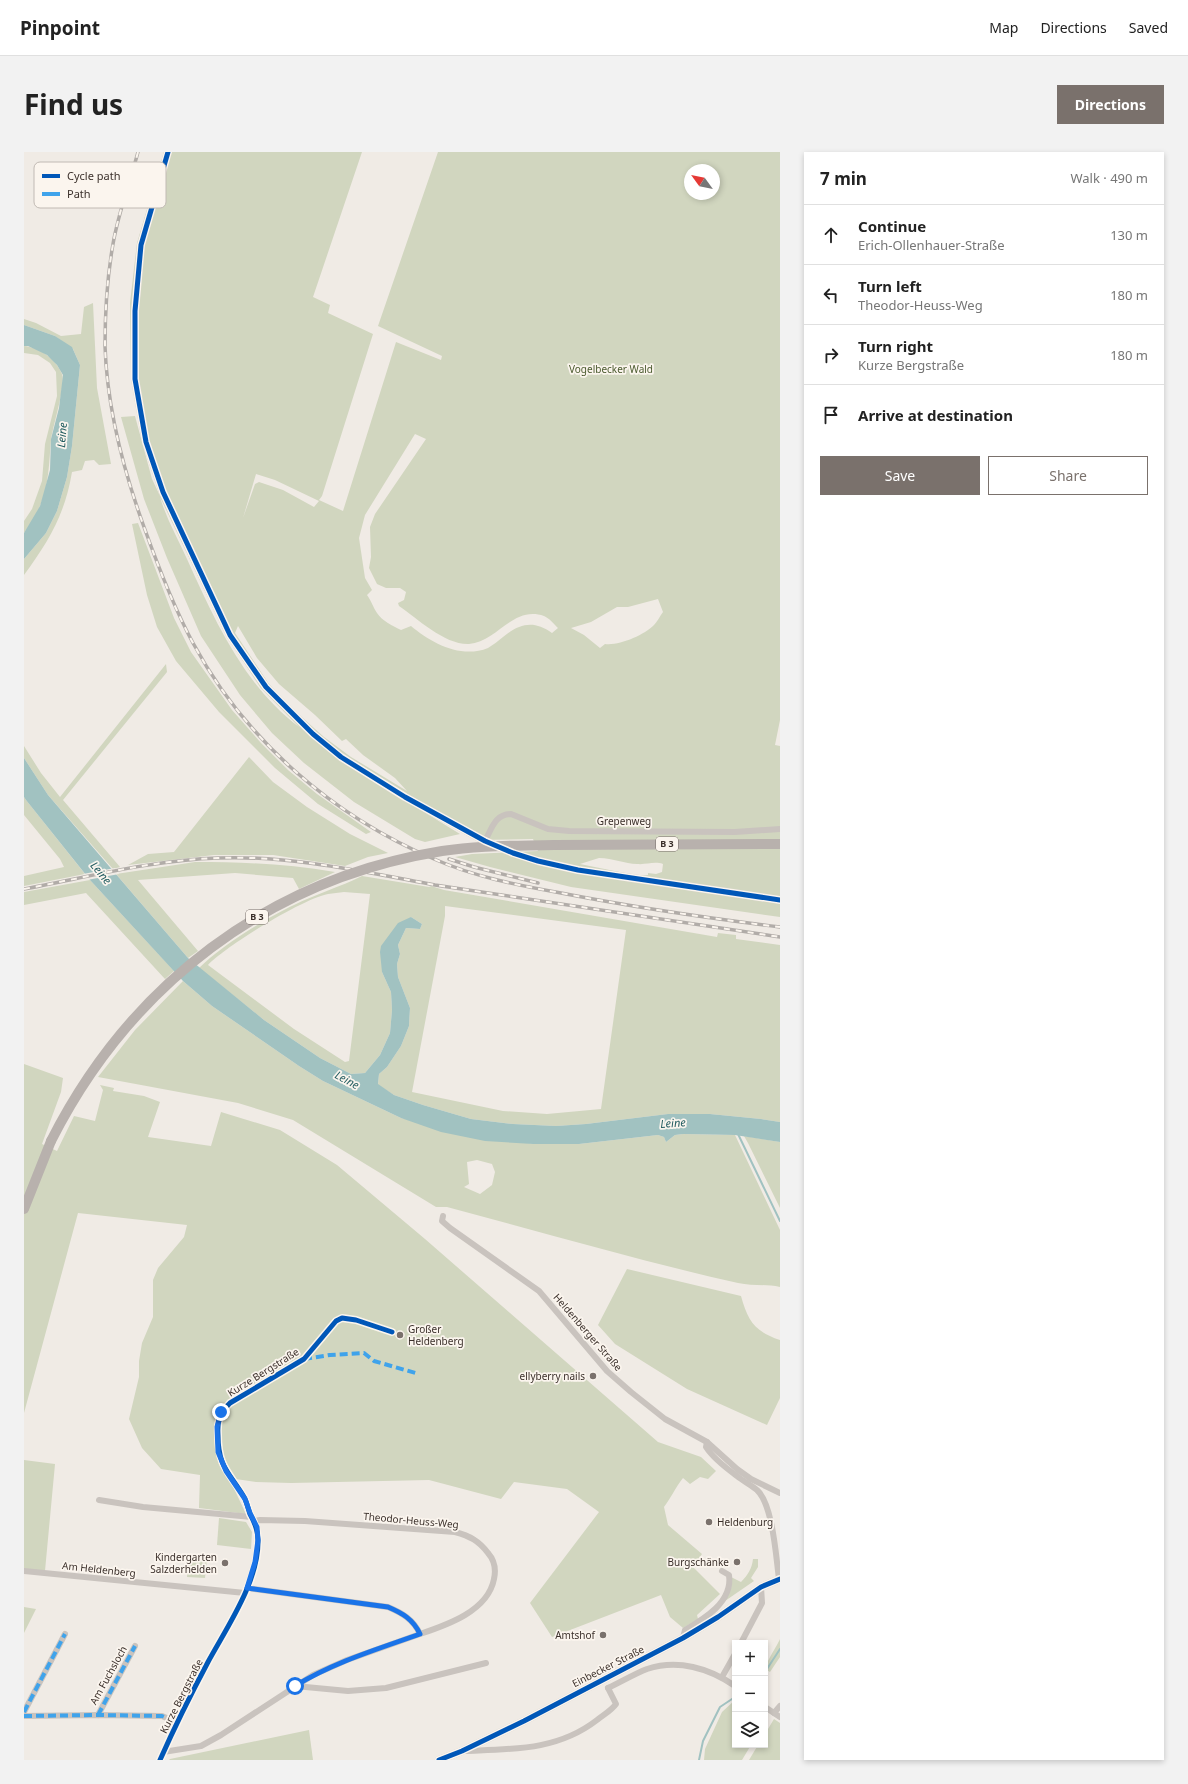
<!DOCTYPE html>
<meta charset="utf-8">
<style>
body{margin:0;font-family:"Noto Sans",sans-serif;background:#f2f2f2;color:#222}
.controls{position:absolute;right:12px;bottom:12px;display:grid;overflow:hidden;border-radius:0px;box-shadow:0 2px 6px #0003}
.controls button{width:36px;height:36px;display:grid;place-items:center;padding:0;border:0;border-bottom:1px solid #e0e0e0;background:#fff;color:#222;font:20px sans-serif}
.compass{position:absolute;left:660px;top:12px;width:36px;height:36px;border-radius:50%;background:#fff;box-shadow:0 2px 6px #0003;rotate:303deg}
.stop{position:absolute;width:12px;height:12px;margin:-9px;border:3px solid #1a73e8;border-radius:50%;background:#fff}
.stop.end{background:#1a73e8;border-color:#fff;box-shadow:0 1px 4px #0008}
.list{margin:0;padding:0;list-style:none}
h2{display:flex;justify-content:space-between;align-items:center;height:52px;margin:0;padding:0 16px;font-size:17px}
h2 small{font-size:13px;font-weight:400;color:#767676}
.list li{display:grid;grid-template-columns:26px 1fr auto;gap:12px;align-items:center;box-sizing:border-box;height:60px;padding:0 16px;border-top:1px solid #e0e0e0}
.list b{display:block;font-size:15px;white-space:nowrap}
.list p{margin:0;font-size:13px;white-space:nowrap;color:#767676}
.list em{font-size:13px;font-style:normal;color:#767676}
.actions{display:flex;gap:8px;padding:12px 16px}
.actions a{flex:1;padding:9px 0;border:1px solid #7a716c;border-radius:0px;text-align:center;font-size:14px;color:#7a716c}
.actions .main{background:#7a716c;color:#fff}
.icon{flex:none;width:22px;height:22px;fill:none;stroke:currentColor;stroke-width:2;stroke-linecap:round;stroke-linejoin:round}
.map{position:relative;flex:none;width:756px;height:1608px;overflow:hidden;border-radius:0px}
header{display:flex;align-items:center;gap:24px;box-sizing:border-box;height:56px;padding:0 20px;background:#fff;border-bottom:1px solid #e0e0e0}
header strong{font-size:19px}
nav{display:flex;gap:22px;margin-inline-start:auto;font-size:14px}
.intro{display:flex;align-items:center;justify-content:space-between;box-sizing:border-box;height:96px;padding:0 24px}
h1{margin:0;font-size:28px}
.button{padding:10px 18px;border-radius:0px;background:#7a716c;color:#fff;font-size:14px;font-weight:700}
main{display:flex;gap:24px;padding:0 24px}
aside{flex:1;background:#fff;border-radius:0px;box-shadow:0 2px 6px #0003}
.map>svg:first-child{display:block}
</style>
<header>
<strong>Pinpoint</strong>
<nav><a>Map</a><a>Directions</a><a>Saved</a></nav>
</header>
<div class="intro"><h1>Find us</h1><a class="button">Directions</a></div>
<main>
<div class="map">
<svg width="756" height="1608" viewBox="0 0 756 1608">
<rect width="100%" height="100%" fill="#f0ebe5"/>
<g fill="#d1d6bf" fill-rule="evenodd">
<path d="M140 0H338L289 145 306 153 304 161 349 182 298 344 295 348 319 359 372 190 417 208 418 204 354 174 414 0H756V568L751 593 756 594V765L547 735 466 715 431 705 448 702 514 699 509 687 451 688 379 647 436 682 401 690 391 687 330 650 280 611 248 581 216 543 177 484 143 406 120 347 97 265 111 264 128 327 136 344 118 288 107 223 106 151 113 91ZM666 18H690V42H666ZM391 282 402 287 351 362 346 375 347 405 345 416 353 432 362 436H376L382 440 380 448 374 451 375 454C394 467 421 493 445 492 473 490 489 453 520 464 525 466 530 472 534 476L528 481C510 468 496 471 479 485 474 489 469 493 464 496 437 507 407 491 387 474L377 478C369 474 358 469 353 461 349 455 348 450 343 443L348 438 341 426 335 386 341 363ZM232 322 251 328 295 349 290 355 259 338 235 330 231 332 219 366ZM136 345 202 483 236 535 275 575C220 534 190 467 163 407 154 387 142 366 136 345ZM634 447 639 460C636 464 633 470 630 473 620 483 595 494 581 492L576 496 560 483 547 476 567 470 593 455H604ZM214 474 233 506 255 532 291 563 318 589 322 587 339 603 371 626 383 639 327 605 300 585 262 551 245 532 211 481ZM575 706C589 706 601 712 613 712 622 713 630 709 639 712L638 720 632 722 624 721V723L615 724 556 712Z"/>
<path d="M69 151 73 236 87 312 75 313 70 308 61 309 58 318 48 320C41 362 25 389 0 423V407L22 381 33 359 43 325 48 294 56 213 49 197 31 184 0 173V167L12 171 37 184 57 182 60 155Z"/>
<path d="M0 194C15 195 32 207 38 222 42 234 29 273 27 288 25 311 25 333 16 354 12 364 6 373 0 381V369L8 357 18 329 21 292 33 244 32 220 26 211 14 203 0 201Z"/>
<path d="M114 371 150 466 167 500 208 558 237 591 264 618 293 642 347 680 342 682 294 652 251 616 195 560 152 509 133 475 123 443 108 372Z"/>
<path d="M142 512 143 520 39 648 96 715 89 717 24 643 0 606V594L17 621 36 645Z"/>
<path d="M225 605 249 630 283 655 326 682 364 701 344 705 321 714 249 703H190L104 713 124 702 150 700Z"/>
<path d="M0 645 2 648 61 722 0 734V724L40 715 36 707 0 663Z"/>
<path d="M171 710C220 710 263 712 311 720L275 737 269 726 211 721 114 728 174 799 164 806 92 722Z"/>
<path d="M338 724 405 735 407 734 420 738 693 785 694 781 712 783V787L756 793V970L737 967 686 962H644L562 972 532 974 489 972 447 967 399 953 370 943 354 933 355 922 363 915 377 894 385 874 386 856 374 825 373 812 376 802 374 793 382 776 396 777 398 772 387 765 358 820 367 840 368 858 366 881 356 903 341 921 327 922 296 906 240 868 175 816C197 794 242 766 270 753 292 742 316 735 338 724ZM320 740 346 742 325 909 321 910 270 877 184 813C202 794 278 747 304 742 309 741 315 741 320 740ZM421 754 602 778 577 957 523 962 479 959 388 940 421 764Z"/>
<path d="M66 728 150 819 141 827 62 741 0 753V740Z"/>
<path d="M159 829 188 854 275 914 299 929 377 966 509 992H555L634 983 640 985 642 990 651 983 659 982 711 983 756 1078V1135C742 1132 727 1134 714 1131 616 1109 520 1081 423 1055H412L269 968 214 951 74 925 111 878ZM453 1008 468 1012 471 1020 468 1033 456 1042 440 1035 445 1032 443 1010Z"/>
<path d="M0 912 39 926 37 940 18 992 33 999 50 964 71 969 79 938 76 933 90 936 89 939 120 944 136 950 124 985 187 994 197 960 256 978 313 1013 401 1087 634 1290 677 1305 692 1319 684 1327 676 1325 666 1332 659 1326C651 1336 647 1346 640 1355L644 1373 678 1402 669 1415 696 1442 673 1463 674 1467 659 1476 646 1465 637 1443 528 1485 506 1451 575 1360 543 1337 490 1330 477 1347 405 1328 267 1331 232 1330 205 1326 222 1362 175 1356 176 1323 137 1317 118 1296 105 1267 115 1225V1209L118 1191 129 1165V1128L134 1116 160 1085 163 1073 54 1061 0 1261Z"/>
<path d="M720 984 756 990V1056L724 991Z"/>
<path d="M603 1117 717 1144C724 1169 730 1179 756 1188V1246L743 1273 663 1237 591 1192 574 1173Z"/>
<path d="M0 1308 31 1312 21 1419 0 1417Z"/>
<path d="M195 1366 222 1370 228 1380 227 1397 193 1393Z"/>
<path d="M165 1405 183 1407 181 1426 163 1425Z"/>
<path d="M729 1407H734V1415L727 1426 730 1429 701 1449 707 1436V1425L717 1430C724 1423 728 1416 729 1407Z"/>
<path d="M0 1455 12 1457 0 1481Z"/>
<path d="M756 1487V1505L746 1520 741 1517C741 1512 753 1494 756 1487Z"/>
<path d="M711 1548V1593H727L718 1608H680L681 1597 698 1560Z"/>
<path d="M750 1567 756 1571V1608H725L734 1593H741V1582Z"/>
<path d="M285 1578 289 1608H145L146 1607Z"/>
</g>
<g fill="#a1c2c1">
<path d="M0 173 31 184 48 195 56 213 48 294 43 325 33 359 22 381 0 407V381L16 354 26 318 27 287 35 256 39 223 33 213 23 203 4 194H0Z"/>
<path d="M0 606 24 643 164 806 240 868 296 906 327 922 341 921 356 903 366 881 368 858 367 840 358 820 356 800 357 794 374 771 387 765 398 772 396 777 382 776 374 793 376 802 373 812 374 825 386 856 385 874 377 894 363 915 355 922 354 932 370 943 399 953 447 967 489 972 532 974 562 972 644 962H686L737 967 756 970V990L711 983 659 982 651 983 642 990 640 985 634 983 555 992H509L461 989 417 980 377 966 299 929 275 914 188 854 159 829 66 728 2 648 0 645Z"/>
</g>
<path fill="#f0ebe5" d="M91 716 95 722 63 728 59 722Z"/>
<g fill="none" stroke-linecap="round" stroke-linejoin="round">
<g stroke="#a1c2c1" stroke-width="2">
<path d="M714 982 756 1069"/>
<path d="M741 1520 756 1497"/>
<path d="M675 1608 679 1589 696 1555 711 1545"/>
</g>
<g stroke="#c9c3be" stroke-width="6">
<path d="M461 689C468 676 471 662 487 662L524 677 545 679 711 680 756 677"/>
<path d="M419 1064 418 1069 426 1076 515 1139 583 1219 607 1240 641 1267 683 1290 713 1317 727 1327 756 1341"/>
<path d="M683 1290 682 1295C689 1306 702 1316 713 1324 719 1329 727 1333 733 1338 749 1353 752 1405 755 1427"/>
<path d="M75 1348 119 1355 228 1365"/>
<path d="M0 1419 221 1441"/>
<path d="M223 1436 364 1455C378 1461 389 1467 396 1482 423 1473 464 1459 470 1427 472 1418 471 1409 464 1401 455 1389 446 1384 431 1380L281 1369 236 1368 230 1369"/>
<path d="M659 1486 661 1478C680 1467 709 1450 705 1423L698 1419"/>
<path d="M717 1491 738 1451 737 1435"/>
<path d="M698 1525 711 1502"/>
<path d="M271 1534 324 1539 362 1536 462 1511"/>
<path d="M584 1536C597 1530 610 1522 623 1517 654 1507 685 1516 711 1534"/>
<path d="M741 1555 756 1565"/>
<path d="M0 1560 41 1482"/>
<path d="M750 1561 756 1554"/>
<path d="M74 1563 111 1494"/>
<path d="M0 1564 74 1563 138 1564 152 1570"/>
<path d="M440 1599C488 1597 533 1599 573 1568 579 1563 587 1559 592 1552L584 1536"/>
<path d="M139 1600 177 1594 197 1583 289 1523 323 1508 396 1482"/>
<path d="M136 1608C151 1574 167 1542 184 1510 203 1475 235 1429 234 1388 234 1378 231 1371 226 1362 224 1357 223 1350 220 1345 205 1320 194 1315 194 1283 193 1268 196 1261 206 1251L280 1207 312 1169 318 1166 332 1168 368 1180"/>
</g>
<g stroke="#c9c3be" stroke-width="8">
<path d="M144 0 117 93 111 159V227L122 290 139 340 206 483 242 535 289 582 317 605 381 645 461 689 489 701 514 709 554 718 756 748"/>
<path d="M415 1608 438 1599 500 1569 659 1486 694 1465 737 1435 756 1427"/>
</g>
<g stroke="#b8b1ad" stroke-width="10">
<path d="M530 693 756 692"/>
<path d="M0 1057 27 989"/>
</g>
<g stroke="#b1aca8" stroke-width="3.5">
<g id="rail">
<path d="M114 0C106 30 94 62 89 92 83 126 81 160 81 194 83 256 99 317 120 375 134 414 149 454 169 491 221 588 309 664 410 707 451 725 493 733 537 741 609 755 683 766 756 775"/>
<path d="M425 707 450 715 514 731"/>
<path d="M0 737C64 725 129 708 194 706 265 703 341 720 411 733L756 785"/>
</g>
</g>
<use href="#rail" stroke="#fbf5ee" stroke-width="2" stroke-dasharray="6" stroke-linecap="butt"/>
<path stroke="#b8b1ad" stroke-width="10" d="M27 989C106 833 244 727 418 699 455 693 492 694 530 693"/>
<g stroke="#3fa3eb" stroke-width="4" stroke-dasharray="8 4" stroke-linecap="butt">
<path d="M280 1207 306 1203 340 1201 350 1209 395 1222"/>
<path d="M0 1560 41 1482"/>
<path d="M74 1563 111 1494"/>
<path d="M0 1564 74 1563 138 1564 152 1570"/>
</g>
<g stroke="#fbf5ee" stroke-width="8">
<g id="cycleway">
<path d="M144 0 117 93 111 159V227L122 290 139 340 206 483 242 535 289 582 317 605 381 645 461 689 489 701 514 709 554 718 756 748"/>
<path d="M136 1608C151 1574 167 1542 184 1510 203 1475 235 1429 234 1388 234 1378 231 1371 226 1362 224 1357 223 1350 220 1345 205 1320 194 1315 194 1283 193 1268 196 1261 206 1251L280 1207 312 1169 318 1166 332 1168 368 1180"/>
<path d="M415 1608 438 1599 500 1569 659 1486 694 1465 737 1435 756 1427"/>
</g>
</g>
<use href="#cycleway" stroke="#0057b8" stroke-width="5"/>
</g>
<g fill="none" stroke-linecap="round" stroke-linejoin="round">
<path stroke="#1a73e8" stroke-width="5" d="M197 1260 193 1275 194 1300 202 1319 221 1347 226 1361 233 1375 234 1388 231 1410 223 1436 364 1455C378 1461 389 1467 396 1482 354 1497 310 1510 271 1534"/>
</g>
<g fill="#7a716c" stroke="#fbf5ee" stroke-width="1.5">
<circle cx="376" cy="1183" r="4"/>
<circle cx="569" cy="1224" r="4"/>
<circle cx="685" cy="1370" r="4"/>
<circle cx="713" cy="1410" r="4"/>
<circle cx="201" cy="1411" r="4"/>
<circle cx="579" cy="1483" r="4"/>
</g>
<g text-anchor="middle" stroke-width="3.5" stroke-linejoin="round" paint-order="stroke">
<g fill="#fbf5ee" stroke="#756b66" stroke-width="1">
<rect x="632" y="685" width="22" height="14" rx="3"/>
<rect x="222" y="758" width="22" height="14" rx="3"/>
</g>
<g font-size="9" font-weight="bold" fill="#3b302b">
<text x="643" y="695">B 3</text>
<text x="233" y="768">B 3</text>
</g>
<g font-size="10" fill="#4a5a2e" stroke="#fbf5ee">
<text x="587" y="221">Vogelbecker Wald</text>
</g>
<g font-size="10" fill="#3b302b" stroke="#fbf5ee">
<text x="600" y="673">Grepenweg</text>
<text transform="translate(564 1180) rotate(49)" y="4">Heldenberger Straße</text>
<text transform="translate(239 1220) rotate(-32)" y="4">Kurze Bergstraße</text>
<text transform="translate(387 1368) rotate(5)" y="4">Theodor-Heuss-Weg</text>
<text transform="translate(75 1417) rotate(6)" y="4">Am Heldenberg</text>
<text transform="translate(584 1514) rotate(-27)" y="4">Einbecker Straße</text>
<text transform="translate(84 1523) rotate(-61)" y="4">Am Fuchsloch</text>
<text transform="translate(157 1544) rotate(-63)" y="4">Kurze Bergstraße</text>
</g>
<g font-size="10" fill="#3b302b" stroke="#fbf5ee" text-anchor="end">
<text x="384" y="1181" text-anchor="start">Großer<tspan x="384" dy="12">Heldenberg</tspan></text>
<text x="561" y="1228">ellyberry nails</text>
<text x="693" y="1374" text-anchor="start">Heldenburg</text>
<text x="193" y="1409">Kindergarten<tspan x="193" dy="12">Salzderhelden</tspan></text>
<text x="705" y="1414">Burgschänke</text>
<text x="571" y="1487">Amtshof</text>
</g>
<g font-size="11" font-style="italic" fill="#1f5a5e" stroke="#fbf5ee">
<text transform="translate(38 283) rotate(-85)" y="4">Leine</text>
<text transform="translate(77 721) rotate(50)" y="4">Leine</text>
<text transform="translate(323 928) rotate(28)" y="4">Leine</text>
<text transform="translate(649 971) rotate(-4)" y="4">Leine</text>
</g>
</g>
<rect x="10" y="10" width="132" height="46" rx="6" fill="#fbf5ee" stroke="#c1bab4" stroke-width="1"/>
<rect x="18" y="22" width="18" height="4" fill="#0057b8"/>
<rect x="18" y="40" width="18" height="4" fill="#3fa3eb"/>
<g font-size="11" fill="#3b302b">
<text x="43" y="28">Cycle path</text>
<text x="43" y="46">Path</text>
</g>
</svg>
<div class="controls">
<button>+</button>
<button>−</button>
<button><svg class="icon" aria-label="layers" viewBox="0 0 24 24"><path d="M12 4l9 5-9 5-9-5zM3 14l9 5 9-5"/></svg></button>
</div>
<svg class="compass" viewBox="-18 -18 36 36"><path d="M0-13l5 13h-10z" fill="#e53935"/><path d="M0 13l5-13h-10z" fill="#767676"/></svg>
<div class="stop" style="left:271px;top:1534px"></div>
<div class="stop end" style="left:197px;top:1260px"></div>
</div>
<aside>
<h2>7 min<small>Walk · 490 m</small></h2>
<ul class="list">
<li><svg class="icon" aria-label="ahead" viewBox="0 0 24 24"><path d="M12 20V5M6 11l6-6 6 6"/></svg><div><b>Continue</b><p>Erich-Ollenhauer-Straße</p></div><em>130 m</em></li>
<li><svg class="icon" aria-label="left" viewBox="0 0 24 24"><path d="M17 20v-9H6M10 6l-5 5 5 5"/></svg><div><b>Turn left</b><p>Theodor-Heuss-Weg</p></div><em>180 m</em></li>
<li><svg class="icon" aria-label="right" viewBox="0 0 24 24"><path d="M7 20v-9h11M14 6l5 5-5 5"/></svg><div><b>Turn right</b><p>Kurze Bergstraße</p></div><em>180 m</em></li>
<li><svg class="icon" aria-label="arrive" viewBox="0 0 24 24"><path d="M6 21V4h12l-3 4 3 4H6"/></svg><div><b>Arrive at destination</b></div></li>
</ul>
<div class="actions"><a class="main">Save</a><a>Share</a></div>
</aside>
</main>
